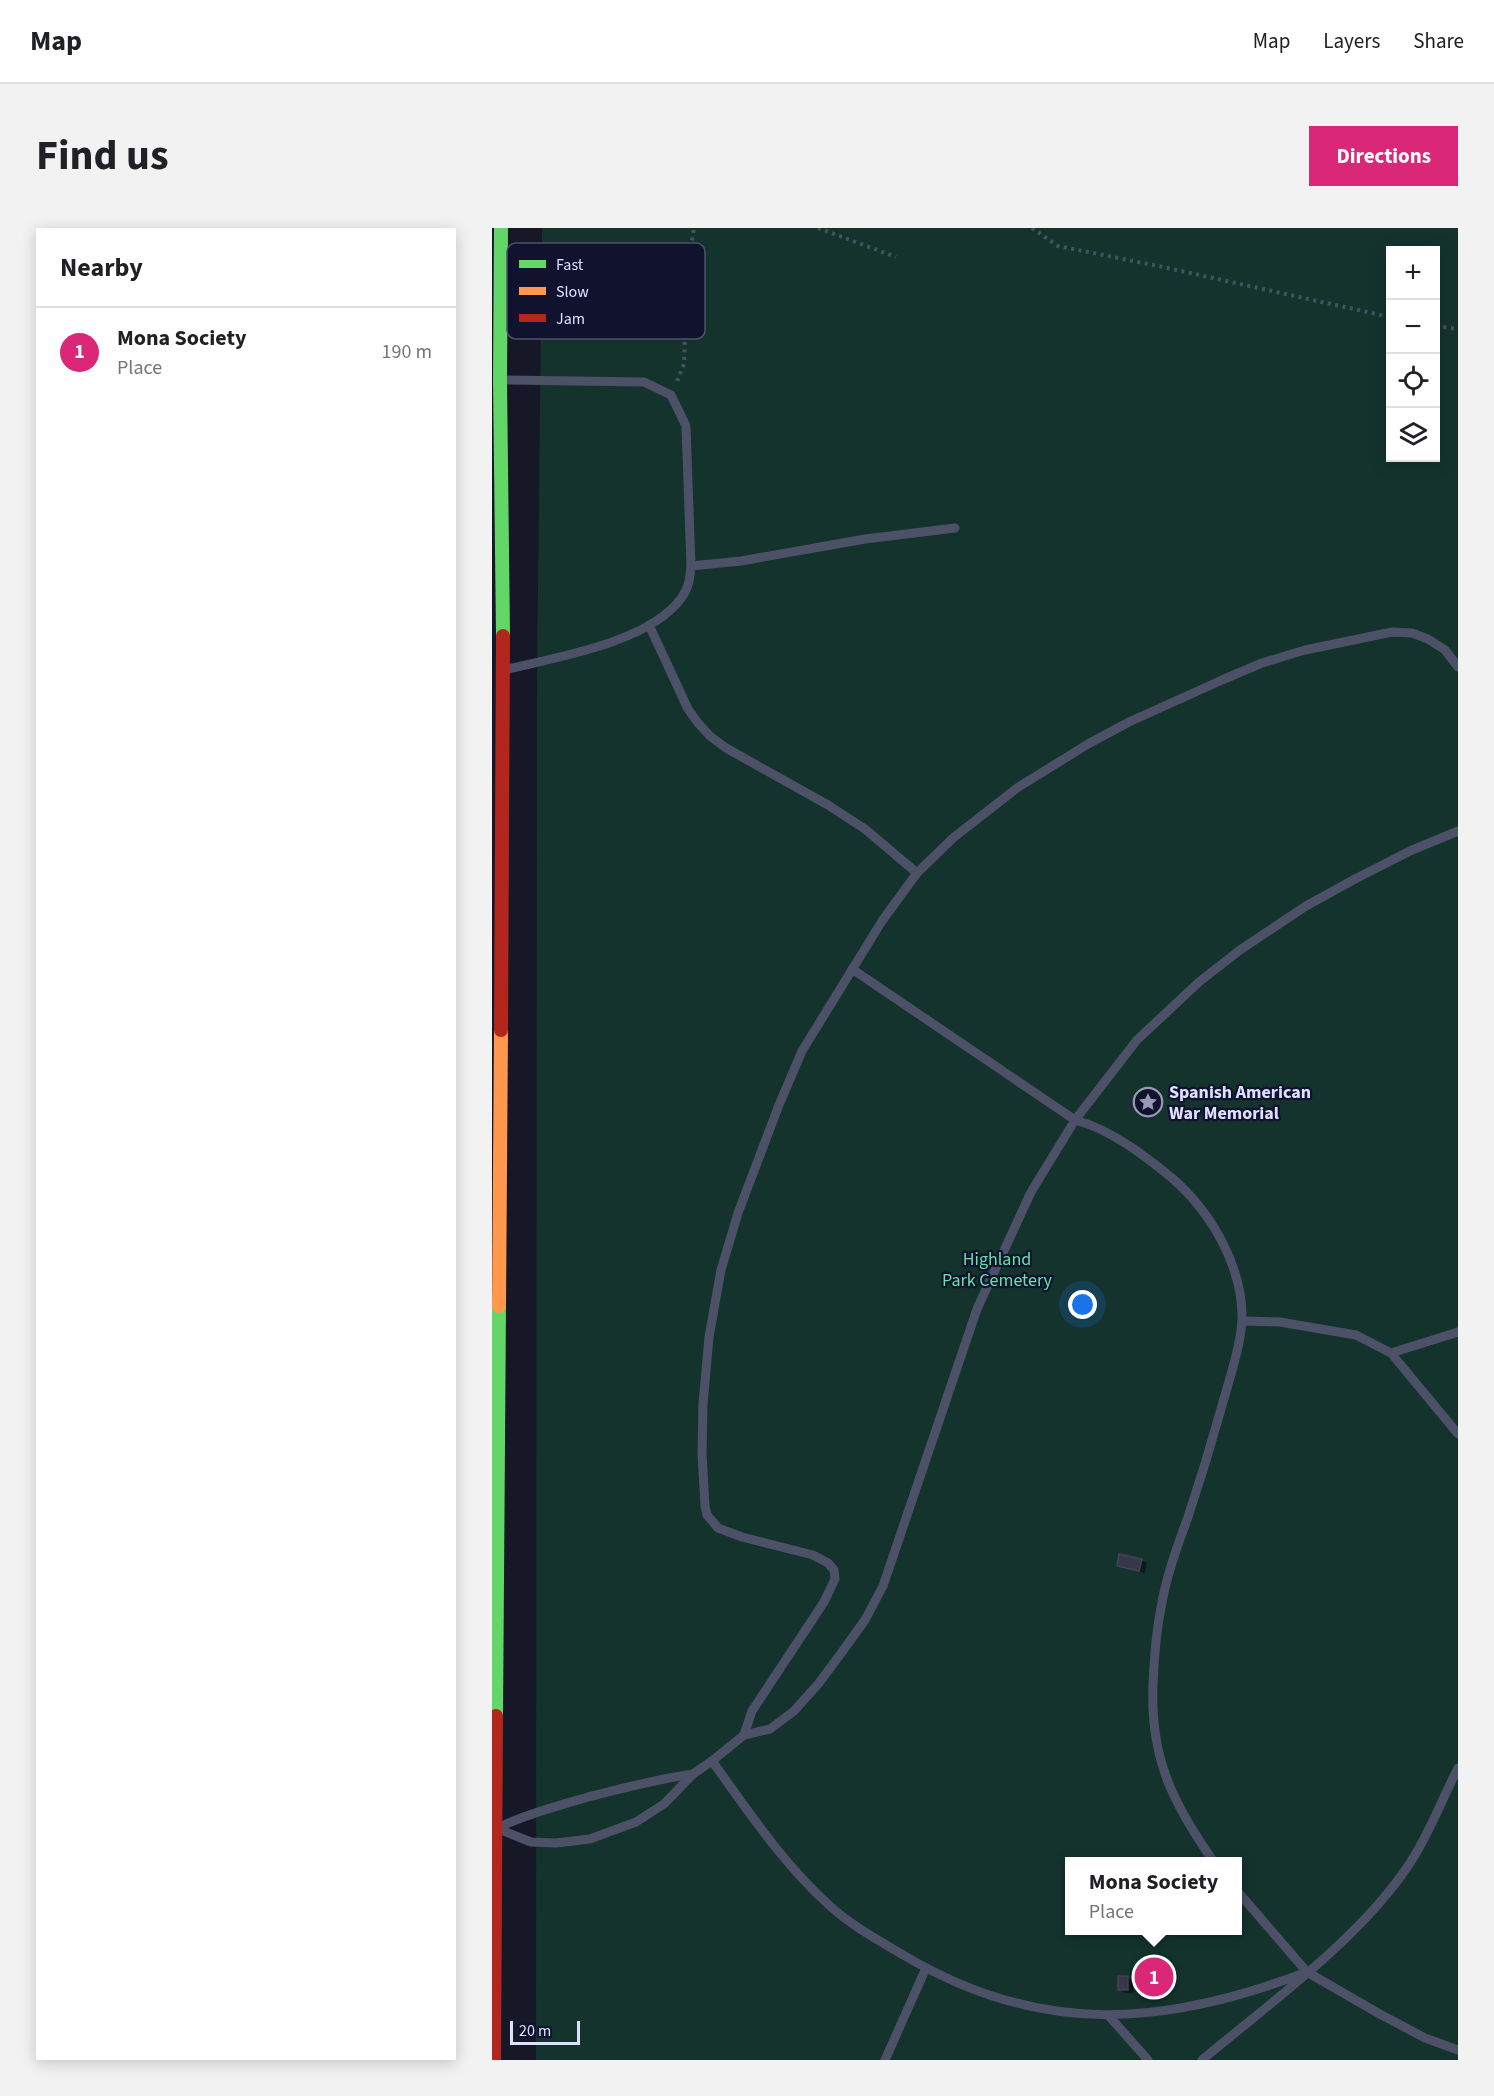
<!DOCTYPE html>
<meta charset="utf-8">
<style>
body{margin:0;font-family:"Source Sans 3",sans-serif;background:#f2f2f2;color:#202124}
.controls{position:absolute;right:18px;top:18px;display:grid;overflow:hidden;border-radius:0px;box-shadow:0 3px 15px #0003}
.controls button{width:54px;height:54px;display:grid;place-items:center;padding:0;border:0;border-bottom:2px solid #e0e0e0;background:#fff;color:#202124;font:30px sans-serif}
.scale{position:absolute;left:18px;bottom:15px;width:70px;box-sizing:border-box;padding-left:6px;border:3px solid #dde0ff;border-top:0;font-size:16px;line-height:21px;white-space:nowrap;color:#dde0ff;-webkit-text-stroke:4px #11122d;paint-order:stroke}
.you{position:absolute;left:591px;top:1077px;width:21px;height:21px;margin:-15px;border:4px solid #fff;border-radius:50%;background:#1a73e8;box-shadow:0 0 0 9px #1a73e833}
.badge{display:grid;place-items:center;width:39px;height:39px;border-radius:50%;background:#db2777;color:#fff;font-size:20px;font-weight:700}
.pin{position:absolute;translate:-50% -50%;border:3px solid #fff;box-shadow:0 2px 6px #0006}
.popup{position:absolute;left:573px;top:1629px;width:177px;height:78px;box-sizing:border-box;display:grid;place-content:center;border-radius:0px;background:#fff;filter:drop-shadow(0 2px 4px #0005);font-size:20px;white-space:nowrap;color:#757577}
.popup b{font-size:22px;color:#202124}
.popup::after{content:'';position:absolute;left:50%;top:100%;margin-left:-12px;border:12px solid transparent;border-top-color:#fff}
.list{margin:0;padding:0;list-style:none}
h2{display:flex;justify-content:space-between;align-items:center;height:78px;margin:0;padding:0 24px;font-size:26px}
h2 small{font-size:20px;font-weight:400;color:#757577}
.list li{display:grid;grid-template-columns:39px 1fr auto;gap:18px;align-items:center;box-sizing:border-box;height:90px;padding:0 24px;border-top:2px solid #e0e0e0}
.list b{display:block;font-size:22px;white-space:nowrap}
.list p{margin:0;font-size:20px;white-space:nowrap;color:#757577}
.list em{font-size:20px;font-style:normal;color:#757577}
.icon{flex:none;width:33px;height:33px;fill:none;stroke:currentColor;stroke-width:2;stroke-linecap:round;stroke-linejoin:round}
.map{position:relative;flex:none;width:966px;height:1832px;overflow:hidden;border-radius:0px}
header{display:flex;align-items:center;gap:36px;box-sizing:border-box;height:84px;padding:0 30px;background:#fff;border-bottom:2px solid #e0e0e0}
header strong{font-size:28px}
nav{display:flex;gap:33px;margin-inline-start:auto;font-size:21px}
.intro{display:flex;align-items:center;justify-content:space-between;box-sizing:border-box;height:144px;padding:0 36px}
h1{margin:0;font-size:42px}
.button{padding:15px 27px;border-radius:0px;background:#db2777;color:#fff;font-size:21px;font-weight:700}
main{display:flex;gap:36px;padding:0 36px}
aside{flex:1;background:#fff;border-radius:0px;box-shadow:0 3px 15px #0003}
.map>svg:first-child{display:block}
</style>
<header>
<strong>Map</strong>
<nav><a>Map</a><a>Layers</a><a>Share</a></nav>
</header>
<div class="intro"><h1>Find us</h1><a class="button">Directions</a></div>
<main>
<aside>
<h2>Nearby<small></small></h2>
<ul class="list">
<li><span class="badge">1</span><div><b>Mona Society</b><p>Place</p></div><em>190 m</em></li>
</ul>
</aside>
<div class="map">
<svg width="966" height="1832" viewBox="0 0 966 1832">
<rect width="100%" height="100%" fill="#171827"/>
<path fill="#14332d" fill-rule="evenodd" d="M50 0H966V1832H44L45 449ZM898 22H944V230H898ZM578 1634H746V1702H578Z"/>
<g fill="#0007">
<path d="M649 1332 655 1335 653 1345 626 1337Z"/>
<path d="M636 1750 641 1753V1765H633L627 1762Z"/>
</g>
<g fill="#363748" stroke="#424359" stroke-width="1.5">
<path d="M627 1326 650 1331 647 1343 625 1338Z"/>
<rect x="626" y="1748" width="10" height="14"/>
</g>
<g fill="none" stroke-linecap="round" stroke-linejoin="round">
<g stroke="#43545e" stroke-width="4" stroke-dasharray="3 4.5" stroke-linecap="butt">
<path d="M326 0 404 29"/>
<path d="M540 0 566 18 671 39 898 89"/>
<path d="M944 98 966 101"/>
<path d="M185 153 192 136 195 44 202 0"/>
</g>
<g stroke="#4d5167" stroke-width="9">
<path d="M13 152 152 154 179 167 194 198 199 338C198 349 197 360 190 369 159 414 66 429 16 441"/>
<path d="M199 338 249 333 373 311 463 300"/>
<path d="M157 397 196 481 206 495 218 508 234 520 336 577 373 601 425 645"/>
<path d="M360 741 583 892C618 901 652 927 680 950 719 984 751 1038 750 1092 749 1117 736 1156 729 1181 719 1217 708 1253 696 1289 685 1319 674 1349 669 1380 664 1405 662 1432 661 1457 658 1530 681 1576 722 1634"/>
<path d="M750 1093 788 1094 864 1107 899 1125 966 1206"/>
<path d="M899 1125 966 1104"/>
<path d="M252 1507 260 1483 332 1374 343 1351 342 1342 336 1335 321 1327 250 1309 226 1300 215 1287 213 1278 210 1226 211 1176 217 1109 229 1042 246 985 287 877 310 823 390 693 425 645 461 610 525 560 596 516 637 494 730 452 770 435 813 422 900 404 920 405 936 411 953 422 966 439"/>
<path d="M220 1533C257 1584 291 1636 338 1678 360 1698 388 1713 413 1728 550 1809 672 1798 815 1744"/>
<path d="M7 1599C36 1586 65 1578 96 1569 131 1560 165 1551 201 1546"/>
<path d="M9 1602 39 1614 64 1615 98 1611 144 1594 172 1576 201 1546 220 1533 252 1507 278 1501 302 1483 327 1455 350 1424 373 1392 391 1358 485 1081 539 964 583 892 645 812 707 754 748 722 814 678 863 651 918 623 966 603"/>
<path d="M746 1664 815 1744 886 1785 933 1810 966 1822"/>
<path d="M616 1787 656 1832"/>
<path d="M393 1832 434 1740"/>
<path d="M710 1832C778 1775 867 1711 916 1638 937 1607 949 1573 966 1540"/>
</g>
<g stroke="#63d668" stroke-width="14">
<path d="M9 0 8 152 11 408"/>
<path d="M4 1488 7 1078"/>
</g>
<path stroke="#ff974d" stroke-width="14" d="M7 1078 9 802"/>
<g stroke="#b3261e" stroke-width="14">
<path d="M9 802 11 408"/>
<path d="M2 1832 4 1488"/>
</g>
</g>
<defs>
<g id="sight-ring" transform="scale(1.5)"><circle r="9.5" fill="#11122d" stroke="#989ab3" stroke-width="1.5"/><path d="M0-6L1.8-2.2L6-1.7L2.9 1.2L3.7 5.4L0 3.3L-3.7 5.4L-2.9 1.2L-6-1.7L-1.8-2.2Z" fill="#989ab3"/></g>
</defs>
<g fill-rule="evenodd">
<use href="#sight-ring" x="656" y="874"/>
</g>
<g text-anchor="middle" stroke-width="4.5" stroke-linejoin="round" paint-order="stroke">
<g font-size="18" font-weight="bold" fill="#dde0ff" stroke="#11122d" text-anchor="start">
<text x="677" y="870">Spanish American<tspan x="677" dy="21">War Memorial</tspan></text>
</g>
<g font-size="18" fill="#64e4a9" stroke="#11122d">
<text x="505" y="1037">Highland<tspan x="505" dy="21">Park Cemetery</tspan></text>
</g>
</g>
<rect x="15" y="15" width="198" height="96" rx="9" fill="#11122d" stroke="#4e506c" stroke-width="1.5"/>
<rect x="27" y="32" width="27" height="8" fill="#63d668"/>
<rect x="27" y="59" width="27" height="8" fill="#ff974d"/>
<rect x="27" y="86" width="27" height="8" fill="#b3261e"/>
<g font-size="16" fill="#dde0ff">
<text x="64" y="42">Fast</text>
<text x="64" y="69">Slow</text>
<text x="64" y="96">Jam</text>
</g>
</svg>
<div class="controls">
<button>+</button>
<button>−</button>
<button><svg class="icon" aria-label="locate" viewBox="0 0 24 24"><circle cx="12" cy="12" r="6"/><path d="M12 2v4M12 18v4M2 12h4M18 12h4"/></svg></button>
<button><svg class="icon" aria-label="layers" viewBox="0 0 24 24"><path d="M12 4l9 5-9 5-9-5zM3 14l9 5 9-5"/></svg></button>
</div>
<div class="scale">20 m</div>
<div class="you"></div>
<div class="pin badge" style="left:662px;top:1749px">1</div>
<div class="popup"><b>Mona Society</b>Place</div>
</div>
</main>
